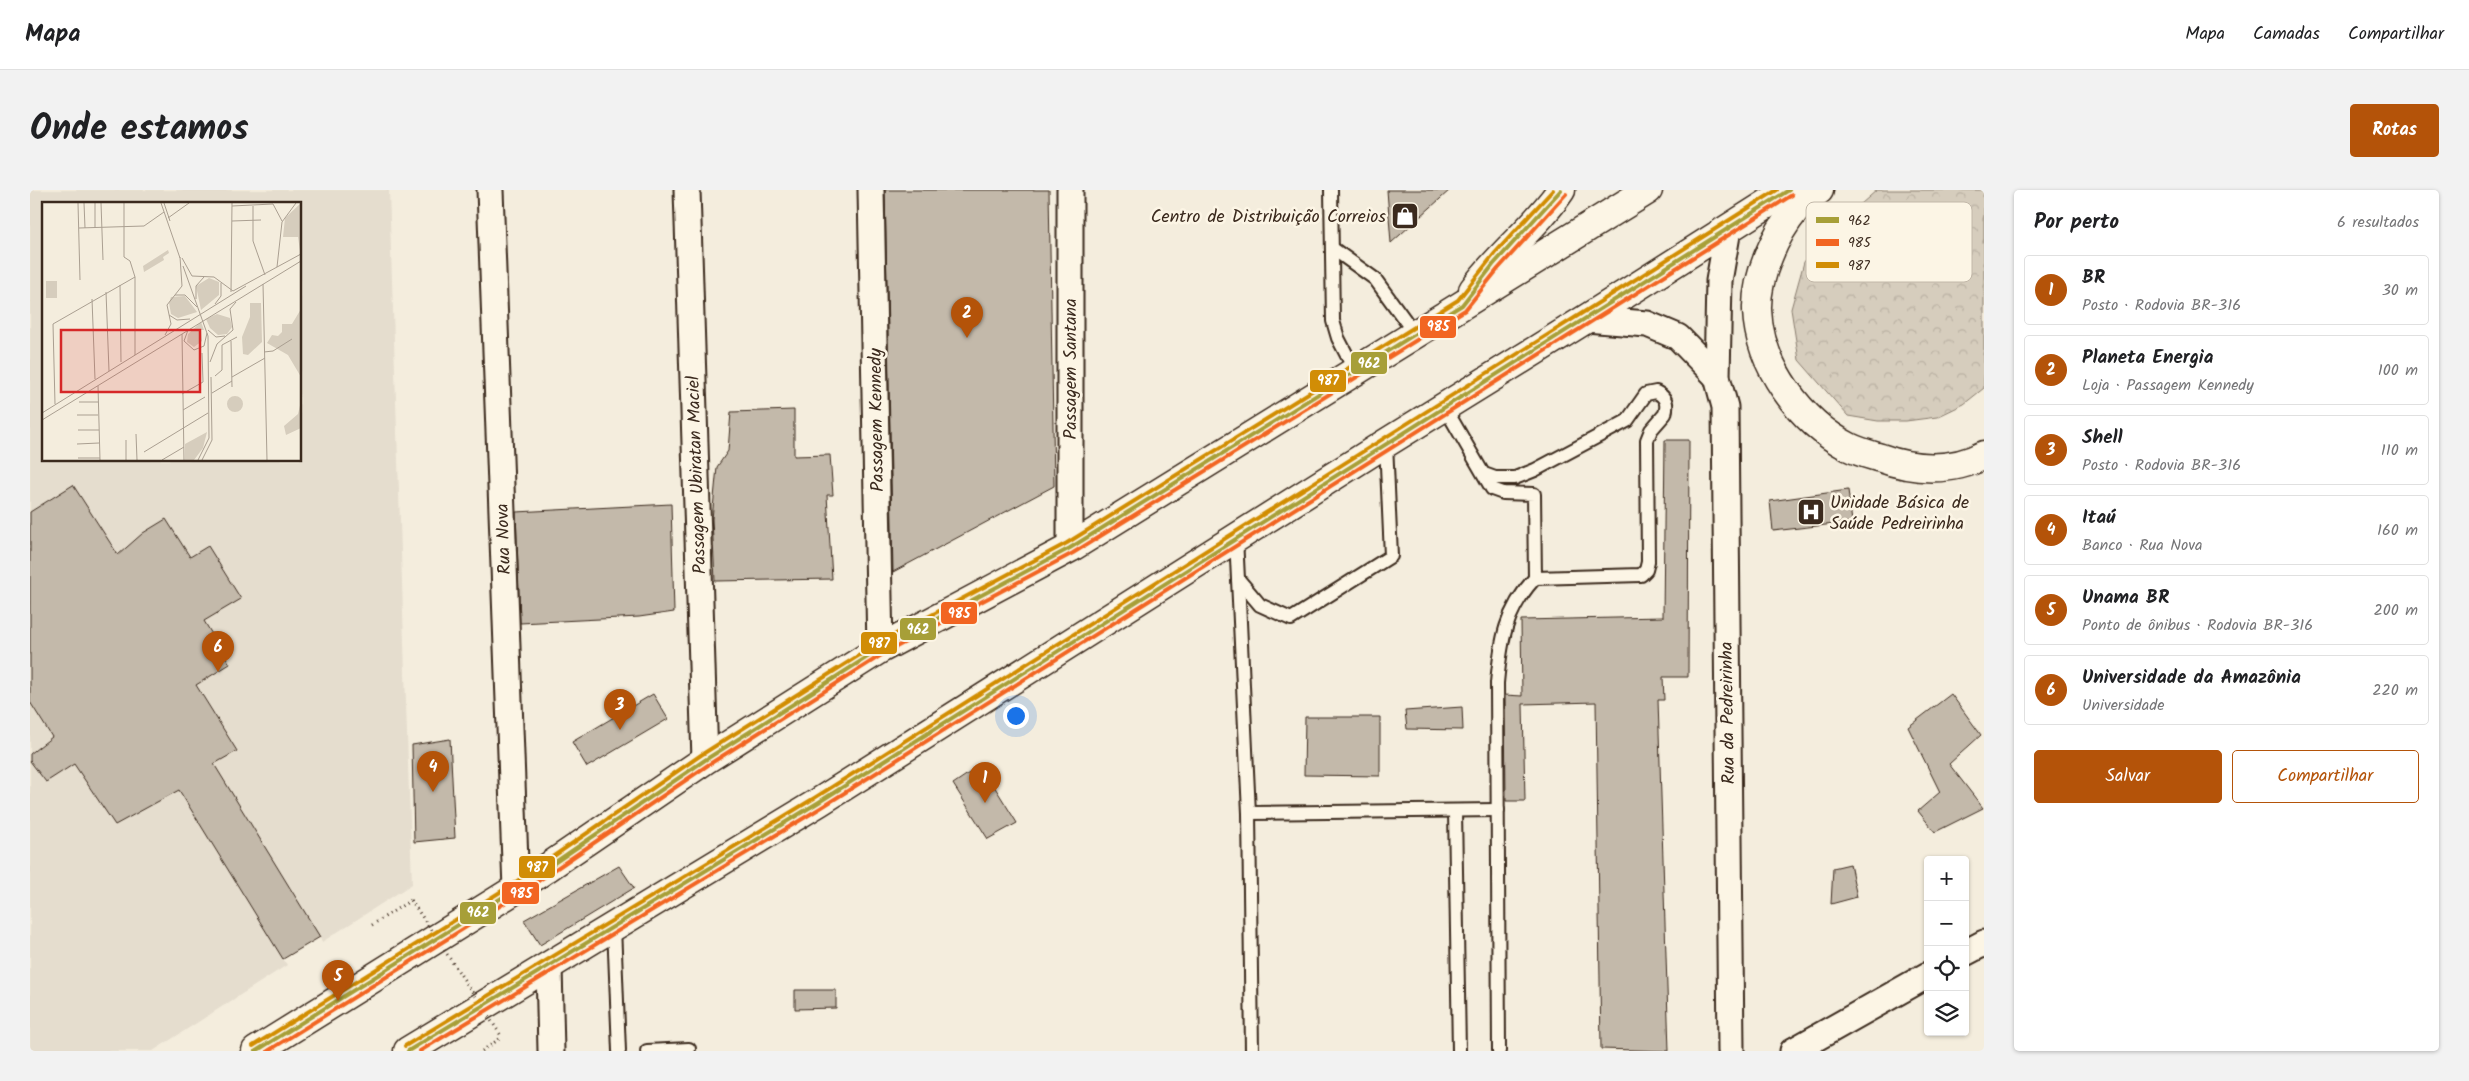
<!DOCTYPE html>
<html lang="pt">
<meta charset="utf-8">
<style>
body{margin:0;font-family:Kalam,sans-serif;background:#f2f2f2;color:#202124}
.controls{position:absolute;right:15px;bottom:15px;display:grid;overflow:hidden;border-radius:5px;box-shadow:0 1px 4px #0004}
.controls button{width:45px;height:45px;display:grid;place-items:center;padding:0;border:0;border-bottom:1px solid #e0e0e0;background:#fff;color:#202124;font:25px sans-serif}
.you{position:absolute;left:985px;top:525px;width:18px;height:18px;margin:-12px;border:4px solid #fff;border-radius:50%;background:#1a73e8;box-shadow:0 0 0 8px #1a73e833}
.badge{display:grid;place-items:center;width:32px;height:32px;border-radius:50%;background:#b45309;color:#fff;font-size:16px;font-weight:700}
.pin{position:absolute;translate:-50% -41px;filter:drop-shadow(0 1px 2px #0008)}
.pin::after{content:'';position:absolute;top:26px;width:18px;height:15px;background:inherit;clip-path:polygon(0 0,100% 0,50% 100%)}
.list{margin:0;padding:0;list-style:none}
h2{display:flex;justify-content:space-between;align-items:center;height:65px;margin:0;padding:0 20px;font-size:21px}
h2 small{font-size:16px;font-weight:400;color:#757577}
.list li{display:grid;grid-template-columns:32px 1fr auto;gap:15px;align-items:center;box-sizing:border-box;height:70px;margin:0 10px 10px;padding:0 10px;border:1px solid #e0e0e0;border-radius:5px}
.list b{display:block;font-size:19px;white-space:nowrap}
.list p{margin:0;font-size:16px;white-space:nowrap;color:#757577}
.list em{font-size:16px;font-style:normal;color:#757577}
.actions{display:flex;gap:10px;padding:15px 20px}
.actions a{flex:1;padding:11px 0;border:1px solid #b45309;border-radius:5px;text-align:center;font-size:18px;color:#b45309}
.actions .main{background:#b45309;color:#fff}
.icon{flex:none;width:28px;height:28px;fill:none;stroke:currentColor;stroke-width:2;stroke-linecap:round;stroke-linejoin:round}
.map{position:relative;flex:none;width:1954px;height:861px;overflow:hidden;border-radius:5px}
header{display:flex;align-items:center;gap:30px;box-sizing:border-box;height:70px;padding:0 25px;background:#fff;border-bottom:1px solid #e0e0e0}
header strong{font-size:24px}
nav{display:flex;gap:28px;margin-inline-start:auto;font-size:18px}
.intro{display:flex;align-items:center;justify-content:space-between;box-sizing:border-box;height:120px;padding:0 30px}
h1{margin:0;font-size:35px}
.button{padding:12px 22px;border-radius:5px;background:#b45309;color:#fff;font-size:18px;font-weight:700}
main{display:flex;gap:30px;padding:0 30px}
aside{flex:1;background:#fff;border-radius:5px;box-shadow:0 1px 4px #0004}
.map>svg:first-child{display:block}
</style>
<header>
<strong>Mapa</strong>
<nav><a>Mapa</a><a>Camadas</a><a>Compartilhar</a></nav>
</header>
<div class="intro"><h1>Onde estamos</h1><a class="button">Rotas</a></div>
<main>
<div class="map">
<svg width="1954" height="861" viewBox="0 0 1954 861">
<defs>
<pattern id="forest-crowns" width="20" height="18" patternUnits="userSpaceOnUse" patternTransform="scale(1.25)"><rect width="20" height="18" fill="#d6cdbd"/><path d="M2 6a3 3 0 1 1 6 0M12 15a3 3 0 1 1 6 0" fill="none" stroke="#b9b0a2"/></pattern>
</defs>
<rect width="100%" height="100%" fill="#f4eddd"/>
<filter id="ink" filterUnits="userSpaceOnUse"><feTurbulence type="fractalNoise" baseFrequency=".02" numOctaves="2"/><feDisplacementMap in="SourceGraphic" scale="10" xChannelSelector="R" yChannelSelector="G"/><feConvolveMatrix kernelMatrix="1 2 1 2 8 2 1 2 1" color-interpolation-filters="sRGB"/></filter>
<g filter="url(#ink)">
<path fill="#e5ddce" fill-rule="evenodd" d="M0 0H359L382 694 292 752 290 747 253 769 257 775 123 861H0ZM14 14H270V270H14Z"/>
<path fill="url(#forest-crowns)" stroke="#887c6e" d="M1847 0H1954V198L1934 214 1907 227 1876 231H1848L1818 226 1769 170 1761 119 1774 72 1792 48Z"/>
<g fill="#c3b9aa" stroke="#3b2a1e">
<path d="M855 0H1019L1024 296 863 382Z"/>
<path d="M1357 0H1420L1361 53Z"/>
<path d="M764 220V266L800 265 803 305H797L802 389 685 391 682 329 687 277 698 261 701 222Z"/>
<path d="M1635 250H1659L1658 487H1633L1634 510H1628L1639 861 1571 859 1566 512 1493 514 1495 611H1476L1475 505 1492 506 1491 430 1633 427Z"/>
<path d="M43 295 88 365 113 343 136 329 160 367 178 356 211 409 174 431 200 474 166 495 207 561 184 574 290 747 253 769 149 600 85 635 44 574 16 592 0 571V564L22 547 0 512V322Z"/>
<path d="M1818 300 1822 332 1743 341 1740 311Z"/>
<path d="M641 314 644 422 609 427 490 433 486 322Z"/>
<path d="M623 504 638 529 557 577 542 552Z"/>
<path d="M1921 504 1951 545 1919 574 1953 618 1905 642 1888 621 1910 602 1878 537Z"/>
<path d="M1432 517 1433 540 1377 539 1375 521Z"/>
<path d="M1275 527H1350V586L1274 585Z"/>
<path d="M420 549 425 648 384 652 382 555Z"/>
<path d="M951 575 987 633 958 649 923 594Z"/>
<path d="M1820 674 1827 707 1801 714 1803 678Z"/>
<path d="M589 676 604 698 510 755 494 730Z"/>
<path d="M765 800H806V818L765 819Z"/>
</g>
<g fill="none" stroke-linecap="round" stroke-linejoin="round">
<g stroke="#3b2a1e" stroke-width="16">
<g id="service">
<path d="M1301 0 1303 131 1308 148 1325 181"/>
<path d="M1302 58 1345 89 1385 144"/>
<path d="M1414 216 1462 299 1473 303 1504 304 1505 388 1611 385 1616 380 1618 372 1617 250 1621 240 1635 224C1638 214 1636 207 1626 202L1616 204 1597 231 1505 280 1485 288H1465L1454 284"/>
<path d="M1206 347 1219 623 1222 861"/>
<path d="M1208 389 1230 415 1261 429 1361 366 1356 253"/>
<path d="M1425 621 1429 861"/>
<path d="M1219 623 1468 620"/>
<path d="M584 737 589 861"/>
<path d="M617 861 659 859"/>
<path d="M1469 861 1467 493C1471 450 1475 421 1505 388"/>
</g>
</g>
<g stroke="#3b2a1e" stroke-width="29">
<g id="minor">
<path d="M460 0 486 699"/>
<path d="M657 0 675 570"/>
<path d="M841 0 850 459"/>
<path d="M1040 0V358"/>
<path d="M1698 39 1689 91 1687 187 1695 217 1701 861"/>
<path d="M1556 129 1617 134 1648 147 1687 187"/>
<path d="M1935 763 1954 753"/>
<path d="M519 776 521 861"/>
<path d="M1763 861 1898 785"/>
</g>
</g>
<g stroke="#3b2a1e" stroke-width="31">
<g id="trunk">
<path d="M1789 0C1782 6 1772 12 1766 19 1745 44 1726 87 1727 120 1729 176 1771 232 1819 257 1829 262 1841 265 1851 268 1883 280 1923 282 1954 265"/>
<path d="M1443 100C1469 64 1506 37 1531 0"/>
<path d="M226 861 486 699 675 570 850 459 1040 358 1618 0"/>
<path d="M378 861 789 612 1356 253 1556 129 1759 0"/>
</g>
</g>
<g stroke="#3b2a1e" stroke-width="3" stroke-dasharray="1 4" stroke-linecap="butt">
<path d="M342 735 381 710"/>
<path d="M452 861 472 847"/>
</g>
<use href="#service" stroke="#fcf5e5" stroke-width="12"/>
<use href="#minor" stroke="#fcf5e5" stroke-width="25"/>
<use href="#trunk" stroke="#fcf5e5" stroke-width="28"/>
<path stroke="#3b2a1e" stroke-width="3" stroke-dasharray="1 4" stroke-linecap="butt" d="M381 710 472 847"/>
<g stroke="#fcf5e5" stroke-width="8">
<g id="bus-1">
<path d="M226 861 486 699 675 570 850 459 1040 358 1432 115 1463 75 1531 0"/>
<path d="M378 861 789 612 1759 0"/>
</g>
</g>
<g stroke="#fcf5e5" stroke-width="8">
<g id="bus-2">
<path d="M238 861 489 704 678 575 853 464 1043 363 1435 120 1468 79 1536 4"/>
<path d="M390 861 792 617 1762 5"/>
</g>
</g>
<g stroke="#fcf5e5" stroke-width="8">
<g id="bus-3">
<path d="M223 856 483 694 671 565 847 454 1037 353 1428 110 1465 63 1523 0"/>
<path d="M375 856 786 607 1747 0"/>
</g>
</g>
<use href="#bus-1" stroke="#a79f38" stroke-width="4"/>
<use href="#bus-2" stroke="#f26522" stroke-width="4"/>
<use href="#bus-3" stroke="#d18d06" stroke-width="4"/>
</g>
</g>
<defs>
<g id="shop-square" transform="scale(1.4375)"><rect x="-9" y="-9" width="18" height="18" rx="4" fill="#3b2a1e" stroke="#fcf5e5"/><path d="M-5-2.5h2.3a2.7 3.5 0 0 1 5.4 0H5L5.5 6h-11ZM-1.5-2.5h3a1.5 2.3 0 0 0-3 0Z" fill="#fff"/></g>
<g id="hospital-square" transform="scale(1.4375)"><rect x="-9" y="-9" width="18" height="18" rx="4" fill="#3b2a1e" stroke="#fcf5e5"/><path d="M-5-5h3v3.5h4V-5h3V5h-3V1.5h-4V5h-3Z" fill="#fff"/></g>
</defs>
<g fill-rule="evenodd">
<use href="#shop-square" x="1375" y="26"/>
<use href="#hospital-square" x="1781" y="322"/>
</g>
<g text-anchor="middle" stroke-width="5" stroke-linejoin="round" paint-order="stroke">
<g font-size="18" fill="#3b2a1e" stroke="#fcf5e5" text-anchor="end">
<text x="1356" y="32">Centro de Distribuição Correios</text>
<text x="1800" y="318" text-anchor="start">Unidade Básica de<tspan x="1800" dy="21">Saúde Pedreirinha</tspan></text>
</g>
<g font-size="18" fill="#3b2a1e" stroke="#fcf5e5">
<text transform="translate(1040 179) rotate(-90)" y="6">Passagem Santana</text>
<text transform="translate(846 230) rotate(-91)" y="6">Passagem Kennedy</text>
<text transform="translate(666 285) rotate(-92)" y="6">Passagem Ubiratan Maciel</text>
<text transform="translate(473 349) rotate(-92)" y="6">Rua Nova</text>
<text transform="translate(1697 523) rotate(-91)" y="6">Rua da Pedreirinha</text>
</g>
</g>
<g transform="translate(12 12)">
<rect width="259" height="259" fill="#f4eddd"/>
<path d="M4 79H15V96H4ZM185 202a8 8 0 1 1 16 0a8 8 0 1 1-16 0Z" fill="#d6cdbd"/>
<path d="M126 48 127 51 121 55 122 58 102 70 101 64ZM167 76 177 80V93L159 108 154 84ZM143 94 155 110 136 116 129 112 127 101 129 95ZM208 101H219L220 140 206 153 201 152 200 135 208 115ZM259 107V175L246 153 225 141 230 133 236 134 240 130V122H250ZM175 112 188 116 190 125 185 132 176 133 168 126 164 117ZM159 120 162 128H159L160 139 152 145 145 140 146 132ZM259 199V226L244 233 242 224 256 212Z" fill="#d6cdbd"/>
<path d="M259 1V49H258L256 35H241L243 16ZM165 230 161 246 152 258H143V242Z" fill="#d6cdbd"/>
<path fill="none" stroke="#aa9f91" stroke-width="1" d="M36 1 38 78M42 1 43 26M53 1V26M59 1 61 58M82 1V55L88 59 93 75V153M119 1 138 56M122 1 128 19M190 4 231 2 240 19M211 4V39L223 73M126 16 147 1M190 19 219 18M37 26 102 24 122 10M140 56 150 74 172 75 191 89 259 52M141 64 166 134 167 236 156 258M235 65 240 20 254 1M221 82 225 258M78 83 79 160M64 90 67 169M189 90 190 1M133 93H143L155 105M50 97 53 177M154 97V84L162 75M173 102 179 94V81M127 113 135 118 148 117M146 128 142 139 152 148 162 144 165 131M166 128 174 135 183 134M140 132 142 258M123 133 129 122 125 103 140 84 138 55M189 139 190 185M222 150 231 149 250 137M168 160 175 142 191 128 188 107 194 100M173 174 180 168V143L195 135M190 175 223 156M56 184 58 258M170 191 190 179M140 192 161 180 160 151M37 200H56M13 202 11 122 93 75M141 208 163 195M0 211 204 84M35 213H56M0 218 259 59M36 228H57M94 232 95 258M84 238V258M35 242 57 241M102 250 166 211M36 256H58M120 258 142 245M160 258 170 238 169 175"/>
<path fill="#d62828" fill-opacity="0.15" stroke="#d62828" stroke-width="2.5" d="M19 128H158V190H19Z"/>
<rect width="259" height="259" fill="none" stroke="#3b2a1e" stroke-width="2.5"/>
</g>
<rect x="1776" y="12" width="166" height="80" rx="8" fill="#fcf5e5" stroke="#c2b8a9" stroke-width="1"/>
<rect x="1786" y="27" width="23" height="6" fill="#a79f38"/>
<rect x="1786" y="49" width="23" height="7" fill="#f26522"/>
<rect x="1786" y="72" width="23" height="6" fill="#d18d06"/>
<g font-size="14" fill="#3b2a1e">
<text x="1818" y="35">962</text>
<text x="1818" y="57">985</text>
<text x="1818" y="80">987</text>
</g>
<g stroke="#fcf5e5" stroke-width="2">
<rect x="1389" y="125" width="38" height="24" rx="5" fill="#f26522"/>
<rect x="1320" y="161" width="38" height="24" rx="5" fill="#a79f38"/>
<rect x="1279" y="179" width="38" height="24" rx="5" fill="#d18d06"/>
<rect x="910" y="411" width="38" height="24" rx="5" fill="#f26522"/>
<rect x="869" y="427" width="38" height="24" rx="5" fill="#a79f38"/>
<rect x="830" y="441" width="38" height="24" rx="5" fill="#d18d06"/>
<rect x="488" y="665" width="38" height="24" rx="5" fill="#d18d06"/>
<rect x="471" y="691" width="39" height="24" rx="5" fill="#f26522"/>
<rect x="429" y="711" width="38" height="24" rx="5" fill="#a79f38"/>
</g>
<g font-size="14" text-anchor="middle" font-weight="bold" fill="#fff">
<text x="1408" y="141">985</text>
<text x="1339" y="178">962</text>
<text x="1298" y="195">987</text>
<text x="929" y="428">985</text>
<text x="888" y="444">962</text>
<text x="849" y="458">987</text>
<text x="507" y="682">987</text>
<text x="491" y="708">985</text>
<text x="448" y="727">962</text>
</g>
</svg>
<div class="controls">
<button>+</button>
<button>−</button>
<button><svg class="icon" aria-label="locate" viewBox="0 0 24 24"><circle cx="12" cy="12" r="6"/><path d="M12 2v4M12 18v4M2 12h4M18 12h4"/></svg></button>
<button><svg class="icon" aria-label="layers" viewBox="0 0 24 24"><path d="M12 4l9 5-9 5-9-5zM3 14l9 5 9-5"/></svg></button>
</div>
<div class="you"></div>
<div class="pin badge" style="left:955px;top:613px">1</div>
<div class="pin badge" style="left:937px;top:148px">2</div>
<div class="pin badge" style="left:590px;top:540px">3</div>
<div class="pin badge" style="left:403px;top:602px">4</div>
<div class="pin badge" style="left:308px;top:811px">5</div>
<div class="pin badge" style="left:188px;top:482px">6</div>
</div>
<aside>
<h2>Por perto<small>6 resultados</small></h2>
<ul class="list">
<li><span class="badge">1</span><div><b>BR</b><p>Posto · Rodovia BR-316</p></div><em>30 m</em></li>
<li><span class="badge">2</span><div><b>Planeta Energia</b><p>Loja · Passagem Kennedy</p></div><em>100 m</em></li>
<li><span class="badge">3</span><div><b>Shell</b><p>Posto · Rodovia BR-316</p></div><em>110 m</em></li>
<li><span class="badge">4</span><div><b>Itaú</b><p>Banco · Rua Nova</p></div><em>160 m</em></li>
<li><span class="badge">5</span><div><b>Unama BR</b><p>Ponto de ônibus · Rodovia BR-316</p></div><em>200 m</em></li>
<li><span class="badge">6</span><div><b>Universidade da Amazônia</b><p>Universidade</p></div><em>220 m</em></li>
</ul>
<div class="actions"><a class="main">Salvar</a><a>Compartilhar</a></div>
</aside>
</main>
